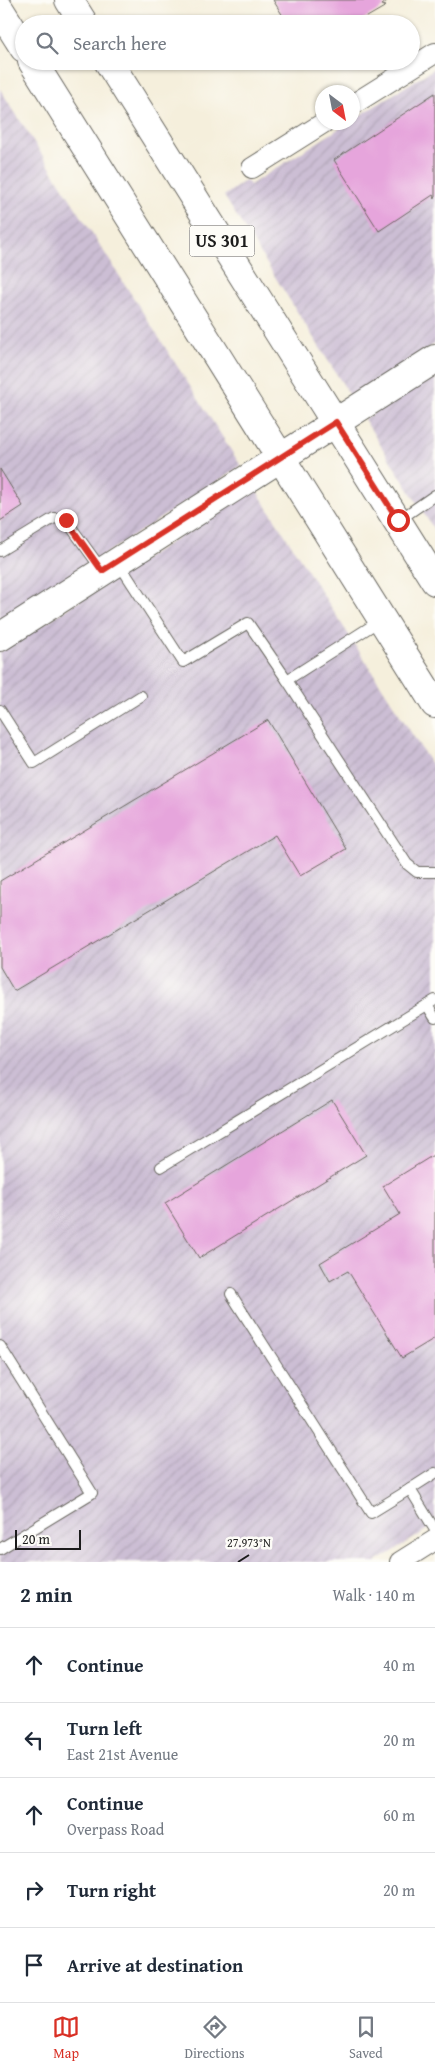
<!DOCTYPE html>
<meta charset="utf-8">
<style>
body{margin:0;font-family:"Gentium Book Plus",serif;background:#f2f2f3;color:#1f2937}
.compass{position:absolute;left:315px;top:85px;width:45px;height:45px;border-radius:50%;background:#fff;box-shadow:0 1px 4px #0004;rotate:148deg}
.scale{position:absolute;left:15px;bottom:12px;width:66px;box-sizing:border-box;padding-left:5px;border:2px solid #1c1c1c;border-top:0;font-size:14px;line-height:18px;white-space:nowrap;color:#1c1c1c;-webkit-text-stroke:4px #fdfcf7;paint-order:stroke}
.stop{position:absolute;width:15px;height:15px;margin:-11px;border:4px solid #d93025;border-radius:50%;background:#fff}
.stop.end{background:#d93025;border-color:#fff;box-shadow:0 1px 5px #0008}
.list{margin:0;padding:0;list-style:none}
h2{display:flex;justify-content:space-between;align-items:center;height:65px;margin:0;padding:0 20px;font-size:21px}
h2 small{font-size:16px;font-weight:400;color:#747a83}
.list li{display:grid;grid-template-columns:32px 1fr auto;gap:15px;align-items:center;box-sizing:border-box;height:75px;padding:0 20px;border-top:1px solid #e0e1e3}
.list b{display:block;font-size:19px;white-space:nowrap}
.list p{margin:0;font-size:16px;white-space:nowrap;color:#747a83}
.list em{font-size:16px;font-style:normal;color:#747a83}
.icon{flex:none;width:28px;height:28px;fill:none;stroke:currentColor;stroke-width:2;stroke-linecap:round;stroke-linejoin:round}
.map{position:relative;flex:none;width:435px;height:1562px;overflow:hidden}
.search{position:absolute;background:#fff;box-shadow:0 1px 4px #0004;left:15px;right:15px;top:15px;height:55px;display:flex;align-items:center;gap:12px;box-sizing:border-box;padding:0 18px;border-radius:28px;color:#747a83;font-size:19px}
.sheet{height:440px;background:#fff}
nav{display:flex;justify-content:space-around;align-items:center;box-sizing:border-box;height:70px;border-top:1px solid #e0e1e3;background:#fff;font-size:14px;color:#747a83}
nav a{display:grid;justify-items:center;gap:2px}
nav .on{color:#d93025}
.map>svg:first-child{display:block}
</style>
<div class="map">
<svg width="435" height="1562" viewBox="0 0 435 1562">
<defs>
<pattern id="industrial-furrows" width="10" height="10" patternUnits="userSpaceOnUse" patternTransform="scale(1.25)"><rect width="10" height="10" fill="#ccbed4"/><path d="M-1 1l2-2M0 10L10 0M9 11l2-2" fill="none" stroke="#afa3b5"/></pattern>
</defs>
<rect width="100%" height="100%" fill="#fdfcf7"/>
<filter id="ink" filterUnits="userSpaceOnUse"><feTurbulence type="fractalNoise" baseFrequency=".02" numOctaves="2"/><feDisplacementMap in="SourceGraphic" scale="10" xChannelSelector="R" yChannelSelector="G"/><feConvolveMatrix kernelMatrix="1 2 1 2 8 2 1 2 1" color-interpolation-filters="sRGB"/></filter>
<filter id="wash" filterUnits="userSpaceOnUse"><feTurbulence type="fractalNoise" baseFrequency=".0096" numOctaves="4" result="noise"/><feDisplacementMap in="SourceGraphic" scale="20" xChannelSelector="R" yChannelSelector="G"/><feGaussianBlur stdDeviation="1.12" result="paint"/><feColorMatrix in="noise" values="0 0 0 0 0 0 0 0 0 0 0 0 0 0 0 0 0 1.4 0 .05"/><feComposite in="paint" operator="in"/></filter>
<g filter="url(#wash)">
<rect width="100%" height="100%" fill="#f5efdc"/>
<g fill="url(#industrial-furrows)">
<path d="M435 68V344L351 397 224 196 246 180 250 185 348 123 352 122 353 120Z"/>
<path d="M0 89 241 466 0 622Z"/>
<path d="M435 375V531L364 419Z"/>
<path d="M255 488 435 770V1525L376 1562H0V652Z"/>
</g>
<g id="blocks">
<g fill="#e6a5dc">
<path d="M273 0H388L382 5 386 6 355 24H288Z"/>
<path d="M435 93V199L433 195 379 231 334 160Z"/>
<path d="M0 469 23 506 0 521Z"/>
<path d="M268 720 346 849 300 876 275 835 14 991 0 967V881Z"/>
<path d="M332 1100 366 1155 199 1258 165 1203Z"/>
<path d="M435 1154V1338L402 1358 348 1271 330 1281 320 1263 400 1214 383 1186Z"/>
</g>
</g>
</g>
<g filter="url(#ink)">
<use href="#blocks" fill-opacity="0" stroke="#68665f" stroke-width="1"/>
<g fill="none" stroke-linecap="round" stroke-linejoin="round">
<g stroke="#68665f" stroke-width="12">
<g id="lane">
<path d="M399 520 435 495"/>
<path d="M0 551 54 518 66 520 102 570"/>
<path d="M118 562 183 662 248 623 287 680 381 620"/>
<path d="M287 680 407 864 417 872H435"/>
<path d="M0 710 34 763 141 696"/>
<path d="M435 1000 427 1005 435 1018"/>
<path d="M161 1167 427 1005"/>
<path d="M231 1294 371 1513 410 1489"/>
<path d="M0 1346 92 1493 0 1549"/>
<path d="M435 1473 410 1489 435 1530"/>
</g>
</g>
<g stroke="#68665f" stroke-width="22">
<g id="street">
<path d="M352 105 435 53"/>
<path d="M252 168 325 122"/>
<path d="M400 1562 435 1540"/>
</g>
</g>
<g stroke="#68665f" stroke-width="30">
<path id="secondary" d="M0 637 435 359"/>
</g>
<g stroke="#68665f" stroke-width="30">
<g id="primary">
<path d="M69 0 84 24"/>
<path d="M0 10 24 48"/>
<path d="M32 61 435 704"/>
<path d="M108 61 435 581"/>
</g>
</g>
<use href="#lane" stroke="#fff" stroke-width="10"/>
<use href="#street" stroke="#fff" stroke-width="20"/>
<use href="#secondary" stroke="#fff" stroke-width="28"/>
<use href="#primary" stroke="#fff" stroke-width="28"/>
</g>
</g>
<g fill="none" stroke-linecap="round" stroke-linejoin="round" filter="url(#ink)">
<path stroke="#d93025" stroke-width="6" d="M66 520 102 571 336 422 398 520"/>
</g>
<path fill="none" stroke="#1c1c1c" stroke-width="2" d="M238 1562 249 1555"/>
<g text-anchor="middle" stroke-width="5" stroke-linejoin="round" paint-order="stroke">
<rect fill="#fdfcf7" stroke="#605f5e" stroke-width="1" x="189.5" y="225.5" width="65" height="31" rx="4"/>
<g font-size="18" font-weight="bold" fill="#1c1c1c">
<text x="222" y="247">US 301</text>
</g>
</g>
<g font-size="12" text-anchor="middle" fill="#1c1c1c" stroke="#fdfcf7" stroke-width="5" stroke-linejoin="round" paint-order="stroke">
<text x="249" y="1547">27.973°N</text>
</g>
</svg>
<svg class="compass" viewBox="-18 -18 36 36"><path d="M0-13l5 13h-10z" fill="#e53935"/><path d="M0 13l5-13h-10z" fill="#747a83"/></svg>
<div class="scale">20 m</div>
<div class="stop" style="left:398px;top:520px"></div>
<div class="stop end" style="left:66px;top:520px"></div>
<div class="search"><svg class="icon" aria-label="search" viewBox="0 0 24 24"><circle cx="10" cy="10" r="6"/><path d="M15 15l6 6"/></svg>Search here</div>
</div>
<section class="sheet">
<h2>2 min<small>Walk · 140 m</small></h2>
<ul class="list">
<li><svg class="icon" aria-label="ahead" viewBox="0 0 24 24"><path d="M12 20V5M6 11l6-6 6 6"/></svg><div><b>Continue</b></div><em>40 m</em></li>
<li><svg class="icon" aria-label="left" viewBox="0 0 24 24"><path d="M17 20v-9H6M10 6l-5 5 5 5"/></svg><div><b>Turn left</b><p>East 21st Avenue</p></div><em>20 m</em></li>
<li><svg class="icon" aria-label="ahead" viewBox="0 0 24 24"><path d="M12 20V5M6 11l6-6 6 6"/></svg><div><b>Continue</b><p>Overpass Road</p></div><em>60 m</em></li>
<li><svg class="icon" aria-label="right" viewBox="0 0 24 24"><path d="M7 20v-9h11M14 6l5 5-5 5"/></svg><div><b>Turn right</b></div><em>20 m</em></li>
<li><svg class="icon" aria-label="arrive" viewBox="0 0 24 24"><path d="M6 21V4h12l-3 4 3 4H6"/></svg><div><b>Arrive at destination</b></div></li>
</ul>
</section>
<nav>
<a class="on"><svg class="icon" aria-label="map" viewBox="0 0 24 24"><path d="M3 6l6-2 6 2 6-2v14l-6 2-6-2-6 2zM9 4v14M15 6v14"/></svg>Map</a>
<a><svg class="icon" aria-label="directions" viewBox="0 0 24 24"><path d="M12 3l9 9-9 9-9-9zM9 14v-3h6M13 9l2 2-2 2"/></svg>Directions</a>
<a><svg class="icon" aria-label="saved" viewBox="0 0 24 24"><path d="M7 4h10v16l-5-4-5 4z"/></svg>Saved</a>
</nav>
